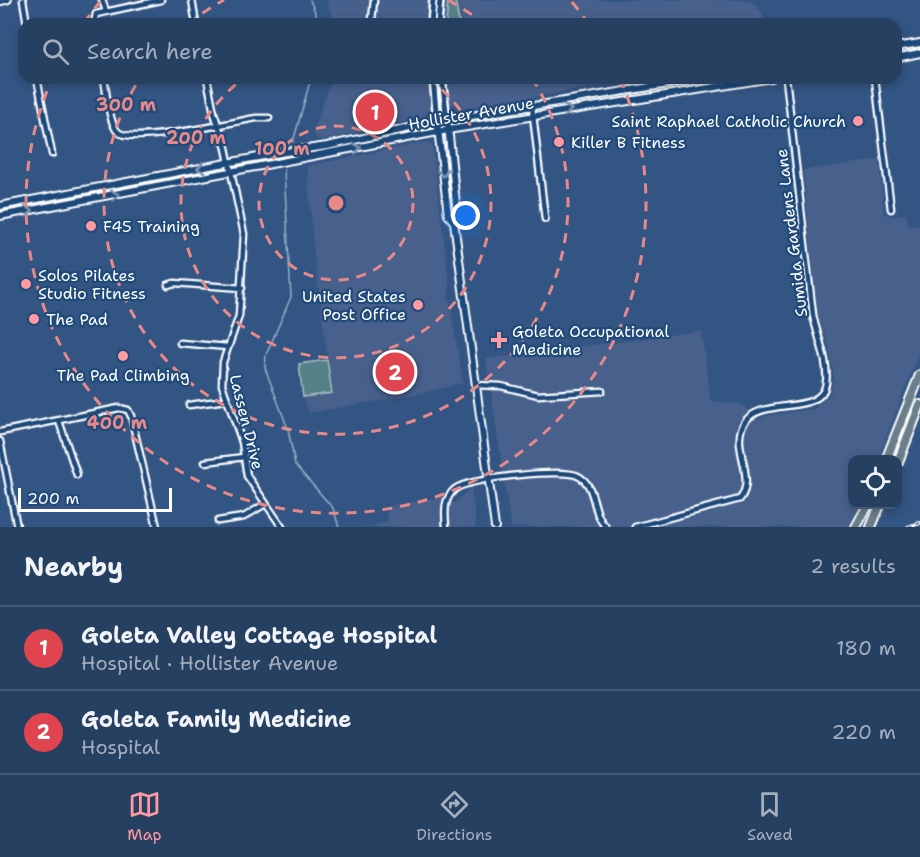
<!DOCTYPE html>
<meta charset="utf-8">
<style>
body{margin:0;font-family:"Shantell Sans",sans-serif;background:#324b6b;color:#f1f3f6}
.controls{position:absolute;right:18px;bottom:18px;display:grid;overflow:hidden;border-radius:12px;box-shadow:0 3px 9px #0003}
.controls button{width:54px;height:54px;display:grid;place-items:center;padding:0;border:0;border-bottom:2px solid #425977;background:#264062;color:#f1f3f6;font:30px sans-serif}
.scale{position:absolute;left:18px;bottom:15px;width:154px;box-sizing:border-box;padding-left:6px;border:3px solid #fff;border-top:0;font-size:16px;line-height:21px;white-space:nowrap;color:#fff;-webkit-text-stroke:4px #1f4a7a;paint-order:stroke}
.you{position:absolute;left:466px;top:216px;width:21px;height:21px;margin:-15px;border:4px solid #fff;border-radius:50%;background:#1a73e8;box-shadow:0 0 0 9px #1a73e833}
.badge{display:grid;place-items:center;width:39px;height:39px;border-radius:50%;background:#ff9aa2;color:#fff;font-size:20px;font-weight:700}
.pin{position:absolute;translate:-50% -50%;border:3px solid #fff;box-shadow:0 2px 6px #0006}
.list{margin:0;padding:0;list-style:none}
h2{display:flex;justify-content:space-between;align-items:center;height:78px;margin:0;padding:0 24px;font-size:26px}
h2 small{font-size:20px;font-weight:400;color:#a4afbe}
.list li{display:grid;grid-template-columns:39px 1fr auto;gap:18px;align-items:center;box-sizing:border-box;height:84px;padding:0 24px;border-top:2px solid #425977}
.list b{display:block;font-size:22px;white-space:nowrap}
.list p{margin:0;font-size:20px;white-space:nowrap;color:#a4afbe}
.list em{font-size:20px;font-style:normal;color:#a4afbe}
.icon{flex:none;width:33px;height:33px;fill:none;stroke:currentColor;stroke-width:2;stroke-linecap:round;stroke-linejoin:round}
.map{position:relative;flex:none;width:920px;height:527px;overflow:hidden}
.search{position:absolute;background:#264062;box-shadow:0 3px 9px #0003;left:18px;right:18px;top:18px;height:66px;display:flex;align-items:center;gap:15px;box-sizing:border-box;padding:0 21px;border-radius:18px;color:#a4afbe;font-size:22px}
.sheet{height:246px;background:#264062}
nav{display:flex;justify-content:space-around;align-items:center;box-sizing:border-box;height:84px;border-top:2px solid #425977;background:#264062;font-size:16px;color:#a4afbe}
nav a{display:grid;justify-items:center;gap:3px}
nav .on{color:#ff9aa2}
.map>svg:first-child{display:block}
</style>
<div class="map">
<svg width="920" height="527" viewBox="0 0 920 527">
<rect width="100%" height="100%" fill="#335583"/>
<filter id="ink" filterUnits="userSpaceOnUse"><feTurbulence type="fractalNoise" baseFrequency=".0167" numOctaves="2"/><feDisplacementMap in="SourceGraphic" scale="12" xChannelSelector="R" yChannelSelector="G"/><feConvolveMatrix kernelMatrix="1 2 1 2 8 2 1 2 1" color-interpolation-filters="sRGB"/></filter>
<g filter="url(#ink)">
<g fill="#46608c">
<path d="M326 0H750L762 13 765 24H335Z"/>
<path d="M332 78H651L460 109 453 104 430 109 423 118 324 140 315 138 313 131Z"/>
<path d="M424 142 432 145 450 288 448 292 463 383 427 392 309 413 303 397 332 393 313 246 307 166Z"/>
<path d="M879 160 884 213 892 217 906 213 908 226 920 225V350L878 459 852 460V505H861L849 527H511L486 359 701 331 711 401 741 404 757 419 770 415 814 409 830 394 834 378 829 346 818 317 803 170Z"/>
<path d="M471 488 476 527H365L387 522V506L441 497 454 503Z"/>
</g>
<g fill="#568087" stroke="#aac0c3" stroke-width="1.5">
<path d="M448 0H455L459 23 462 24H446Z"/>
<path d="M327 360 332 393 303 397 299 364Z"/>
</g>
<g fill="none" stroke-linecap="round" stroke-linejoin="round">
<g stroke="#90b2c6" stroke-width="1.5">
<path d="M310 0 320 24"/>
<path d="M293 142 311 78"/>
<path d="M284 170 291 297 266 355 265 368 288 429 295 465 333 508 339 527"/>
</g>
<g stroke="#fff" stroke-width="9">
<g id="minor">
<path d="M23 0 27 24"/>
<path d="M102 0 106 11"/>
<path d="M192 0 196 24"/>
<path d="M0 2 8 0"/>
<path d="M372 20 374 0"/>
<path d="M94 24 96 14 161 0"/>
<path d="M37 78 52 154"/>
<path d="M104 78C106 90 109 124 118 132 132 145 233 122 256 118H269"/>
<path d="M207 78 214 113 226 148 244 234 239 316 223 362 222 385 242 442 247 476 282 527"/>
<path d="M875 78 891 209"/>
<path d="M532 106 545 219"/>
<path d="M168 285 174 283 242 288"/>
<path d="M180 343 228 347"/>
<path d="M475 385 501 386 538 395 602 391"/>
<path d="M189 405 226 400"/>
<path d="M59 421 77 475"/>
<path d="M0 432 119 408 128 410 131 416 157 527"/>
<path d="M0 441 17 527"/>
<path d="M205 462 244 457"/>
<path d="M218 521 244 517 265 504"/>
<path d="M446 527C445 513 443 499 455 489 469 478 563 468 578 476 597 485 591 513 606 527"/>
<path d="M635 527 740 499C757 477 730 446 744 423 760 396 822 417 826 383 829 361 817 336 813 315L786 78"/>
</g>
</g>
<g stroke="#fff" stroke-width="10">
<g id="tertiary">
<path d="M431 24 433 0"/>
<path d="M438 24 440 0"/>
<path d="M433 78 437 122"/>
<path d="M442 78 447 120"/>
</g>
</g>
<g stroke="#fff" stroke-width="10">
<g id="secondary">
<path d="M896 47 920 43"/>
<path d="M896 58 920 53"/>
<path d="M448 126 457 213 454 222 456 237 495 527"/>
<path d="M438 128 448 215 454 222"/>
<path d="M0 206 279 153 327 146 447 120 705 78"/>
<path d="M0 216 448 130 772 78"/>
</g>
</g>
<g stroke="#fff" stroke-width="12">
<g id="motorway">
<path d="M886 460 920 375"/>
<path d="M898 462 920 405"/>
<path d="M856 527 868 505"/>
<path d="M871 527 880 505"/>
</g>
</g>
<use href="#minor" stroke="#1f4a7a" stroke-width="4.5"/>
<use href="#tertiary" stroke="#1f4a7a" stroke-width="5"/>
<use href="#secondary" stroke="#1f4a7a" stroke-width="6"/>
<use href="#motorway" stroke="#6b7e8b" stroke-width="8"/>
<g stroke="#fff" stroke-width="4">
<path id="rail" d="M908 527 920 523"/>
</g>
<use href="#rail" stroke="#1f4a7a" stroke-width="1.5" stroke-dasharray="4.5" stroke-linecap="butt"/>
</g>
<defs><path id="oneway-chevron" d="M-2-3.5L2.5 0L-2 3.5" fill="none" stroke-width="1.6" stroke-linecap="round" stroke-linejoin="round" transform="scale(1.5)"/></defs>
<g stroke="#7992af">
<use href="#oneway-chevron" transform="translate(568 110) rotate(-9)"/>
<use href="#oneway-chevron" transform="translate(357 148) rotate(-12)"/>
<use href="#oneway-chevron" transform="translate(201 168) rotate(169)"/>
<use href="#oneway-chevron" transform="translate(443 173) rotate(83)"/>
<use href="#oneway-chevron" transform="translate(115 195) rotate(-11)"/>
<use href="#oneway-chevron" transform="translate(29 211) rotate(-10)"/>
</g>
</g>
<g fill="none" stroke="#e88989" stroke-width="3" stroke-dasharray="10 8">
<circle cx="336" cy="203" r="77"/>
<path d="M428 78A155 155 0 1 1 244 78"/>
<path d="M188 24A232 232 0 0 1 224 0M448 0A232 232 0 0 1 484 24M532 78A232 232 0 1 1 140 78"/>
<path d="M84 23A310 310 0 0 1 100 2M572 2A310 310 0 0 1 588 23M620 79A310 310 0 1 1 52 79"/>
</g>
<g fill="#ff9aa2" stroke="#1f4a7a" stroke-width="2">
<circle cx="858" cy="121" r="6"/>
<circle cx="559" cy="142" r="6"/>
<circle cx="91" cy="226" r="6"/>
<circle cx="26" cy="284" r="6"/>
<circle cx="418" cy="305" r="6"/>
<circle cx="34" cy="319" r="6"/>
<path d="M496 331h6v6h6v6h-6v6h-6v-6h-6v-6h6z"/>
<circle cx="123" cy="356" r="6"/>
</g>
<g text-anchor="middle" stroke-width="4.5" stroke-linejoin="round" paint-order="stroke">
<g font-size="16" fill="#fff" stroke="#1f4a7a">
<text transform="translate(471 113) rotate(-10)" y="6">Hollister Avenue</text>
<text transform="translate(791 233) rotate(-97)" y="6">Sumida Gardens Lane</text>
<text transform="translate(247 422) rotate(76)" y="6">Lassen Drive</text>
</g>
<g font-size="16" fill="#fff" stroke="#1f4a7a" text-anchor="start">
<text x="846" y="127" text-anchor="end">Saint Raphael Catholic Church</text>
<text x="571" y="148">Killer B Fitness</text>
<text x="103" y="232">F45 Training</text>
<text x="38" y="281">Solos Pilates<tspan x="38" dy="18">Studio Fitness</tspan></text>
<text x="406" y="302" text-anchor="end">United States<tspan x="406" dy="18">Post Office</tspan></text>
<text x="46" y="325">The Pad</text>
<text x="512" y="337">Goleta Occupational<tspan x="512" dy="18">Medicine</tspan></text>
<text x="123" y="381" text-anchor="middle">The Pad Climbing</text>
</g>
</g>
<circle cx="336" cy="203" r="9" fill="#e88989" stroke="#1f4a7a" stroke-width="3"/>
<g font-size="18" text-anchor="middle" font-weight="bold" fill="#e88989" stroke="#1f4a7a" stroke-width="4.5" stroke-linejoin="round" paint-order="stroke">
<text x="126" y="111">300 m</text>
<text x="196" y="144">200 m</text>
<text x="282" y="155">100 m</text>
<text x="117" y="429">400 m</text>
</g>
</svg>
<div class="controls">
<button><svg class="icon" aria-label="locate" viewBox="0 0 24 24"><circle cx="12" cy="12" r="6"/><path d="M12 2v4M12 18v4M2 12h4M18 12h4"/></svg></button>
</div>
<div class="scale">200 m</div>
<div class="you"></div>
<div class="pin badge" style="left:375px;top:112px;background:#e0444e">1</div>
<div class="pin badge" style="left:395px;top:372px;background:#e0444e">2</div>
<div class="search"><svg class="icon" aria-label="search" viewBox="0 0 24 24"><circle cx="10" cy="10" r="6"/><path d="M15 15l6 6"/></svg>Search here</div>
</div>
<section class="sheet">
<h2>Nearby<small>2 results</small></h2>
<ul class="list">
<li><span class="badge" style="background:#e0444e">1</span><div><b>Goleta Valley Cottage Hospital</b><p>Hospital · Hollister Avenue</p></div><em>180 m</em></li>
<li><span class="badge" style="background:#e0444e">2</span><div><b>Goleta Family Medicine</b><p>Hospital</p></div><em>220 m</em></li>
</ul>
</section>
<nav>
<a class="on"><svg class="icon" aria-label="map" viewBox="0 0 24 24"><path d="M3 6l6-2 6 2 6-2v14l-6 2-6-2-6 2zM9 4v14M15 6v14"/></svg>Map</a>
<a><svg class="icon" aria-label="directions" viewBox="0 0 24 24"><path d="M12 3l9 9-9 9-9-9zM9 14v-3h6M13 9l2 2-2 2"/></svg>Directions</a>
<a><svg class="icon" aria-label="saved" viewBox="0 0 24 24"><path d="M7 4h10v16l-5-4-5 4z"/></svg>Saved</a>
</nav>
